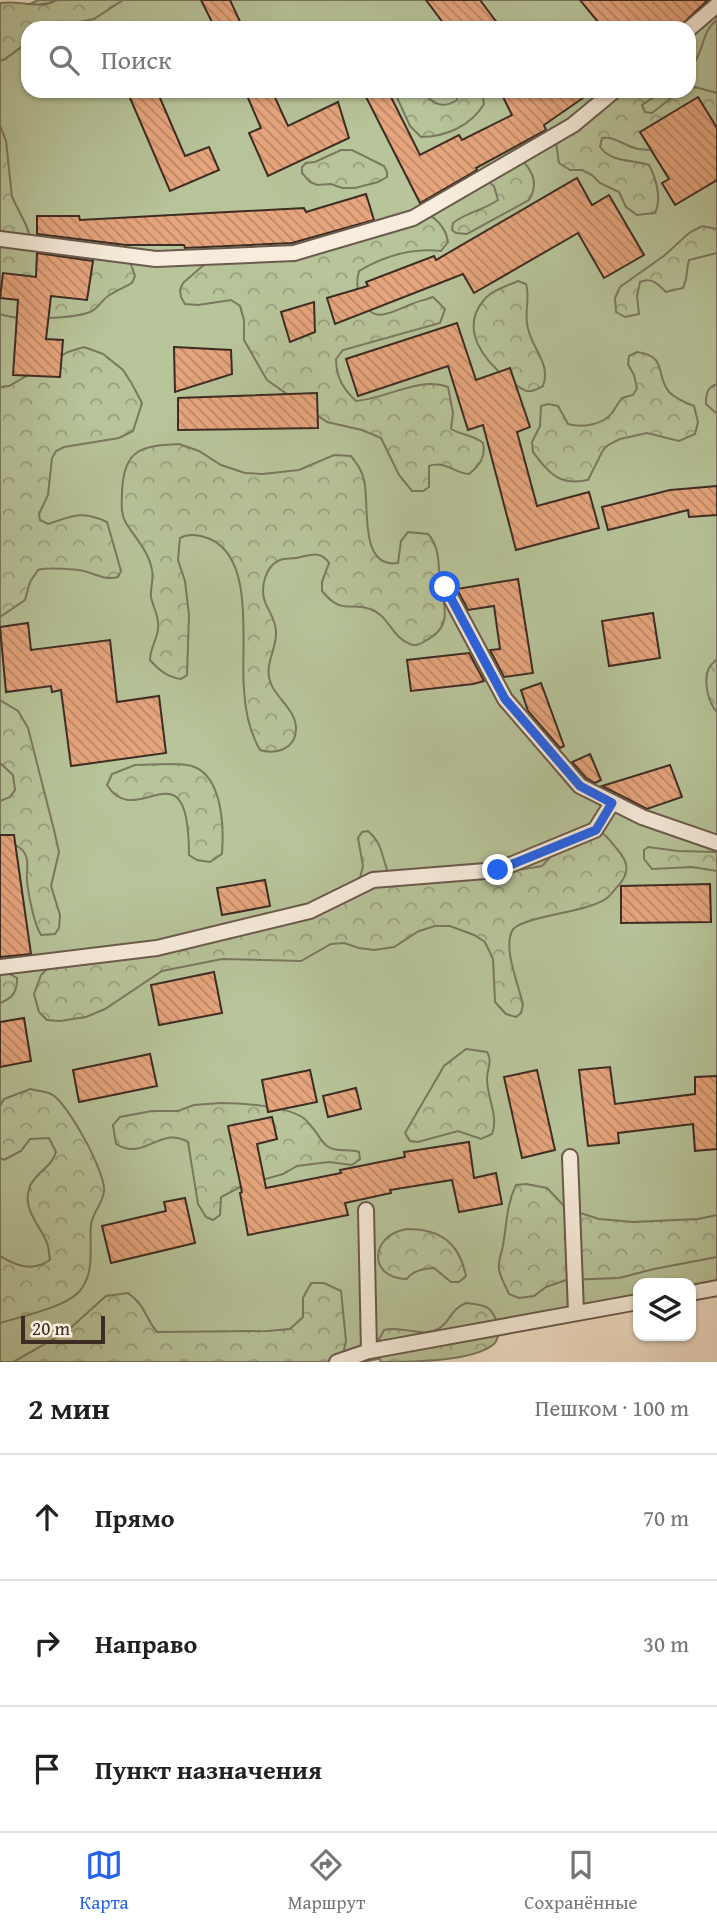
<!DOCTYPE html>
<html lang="ru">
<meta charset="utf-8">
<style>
body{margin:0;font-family:"Gentium Book Plus",serif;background:#f2f2f2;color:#202124}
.controls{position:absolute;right:21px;bottom:21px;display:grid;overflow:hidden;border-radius:14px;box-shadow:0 2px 5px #0004}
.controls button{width:63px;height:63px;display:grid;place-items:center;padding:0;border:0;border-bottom:2px solid #e0e0e0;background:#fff;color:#202124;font:35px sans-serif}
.scale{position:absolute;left:21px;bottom:18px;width:84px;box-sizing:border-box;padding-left:7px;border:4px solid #3d2c24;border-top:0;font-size:19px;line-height:24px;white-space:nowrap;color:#3d2c24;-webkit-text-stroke:5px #f8eddd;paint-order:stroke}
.stop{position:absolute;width:21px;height:21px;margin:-16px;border:5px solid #2563eb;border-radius:50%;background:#fff}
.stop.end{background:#2563eb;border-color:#fff;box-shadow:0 2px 7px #0008}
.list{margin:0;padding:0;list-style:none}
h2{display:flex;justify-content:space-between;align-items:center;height:91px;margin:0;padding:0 28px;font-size:30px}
h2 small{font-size:23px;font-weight:400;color:#757577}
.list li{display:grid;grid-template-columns:46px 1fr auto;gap:21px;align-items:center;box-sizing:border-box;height:126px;padding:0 28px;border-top:2px solid #e0e0e0}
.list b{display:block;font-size:26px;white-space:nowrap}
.list em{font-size:23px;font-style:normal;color:#757577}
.icon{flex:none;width:38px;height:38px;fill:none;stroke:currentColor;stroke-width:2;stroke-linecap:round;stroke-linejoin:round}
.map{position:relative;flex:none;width:717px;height:1362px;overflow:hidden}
.search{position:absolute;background:#fff;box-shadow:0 2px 5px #0004;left:21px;right:21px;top:21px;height:77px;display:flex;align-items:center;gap:18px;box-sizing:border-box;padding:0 24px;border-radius:21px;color:#757577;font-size:26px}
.sheet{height:469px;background:#fff}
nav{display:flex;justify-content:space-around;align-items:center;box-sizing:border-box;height:98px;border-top:2px solid #e0e0e0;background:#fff;font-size:19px;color:#757577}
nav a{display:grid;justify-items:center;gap:4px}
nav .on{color:#2563eb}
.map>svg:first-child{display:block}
</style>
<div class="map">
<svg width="717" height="1362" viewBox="0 0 717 1362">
<defs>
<pattern id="forest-crowns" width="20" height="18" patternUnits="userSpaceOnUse" patternTransform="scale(1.75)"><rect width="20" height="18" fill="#b8c49a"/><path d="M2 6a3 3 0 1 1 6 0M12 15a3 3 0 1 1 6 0" fill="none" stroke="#979f7d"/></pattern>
<pattern id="building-back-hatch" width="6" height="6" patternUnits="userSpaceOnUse" patternTransform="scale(1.75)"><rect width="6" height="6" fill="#e6a57d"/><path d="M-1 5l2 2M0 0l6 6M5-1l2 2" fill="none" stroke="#bc8766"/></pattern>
</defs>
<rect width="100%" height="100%" fill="#f5e3cb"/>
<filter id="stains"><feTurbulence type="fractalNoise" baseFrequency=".00286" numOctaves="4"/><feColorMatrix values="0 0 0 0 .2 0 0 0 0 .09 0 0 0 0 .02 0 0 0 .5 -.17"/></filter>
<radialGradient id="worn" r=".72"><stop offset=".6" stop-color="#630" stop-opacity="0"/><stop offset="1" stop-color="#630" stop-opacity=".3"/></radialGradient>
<path fill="#b8c49a" stroke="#7a785f" stroke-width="2" fill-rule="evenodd" d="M38 0H717V1292L691 1297V1283H638V1307L363 1362H0V19ZM28 28H689V91H28Z"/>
<g fill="url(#forest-crowns)" stroke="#7a785f" stroke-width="2">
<path d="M57 0H123L94 19 50 28H28V42L5 59 0 61V3C21 0 38 10 57 0Z"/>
<path d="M717 5V20C700 32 705 54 689 69V31Z"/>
<path d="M695 87 717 93V137C693 145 665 153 639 149 625 147 616 136 602 138L600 147C612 163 631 159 649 165 656 178 662 199 655 213L637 215 626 207 619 192 600 183 592 175 582 170H570L559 163 556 143 562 131 609 91H663L642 105 645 112 652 113 680 91H689V89Z"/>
<path d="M394 91H422C432 103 442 110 457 100L458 91H482L484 104C471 126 445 137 421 137L410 126Z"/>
<path d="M0 125 6 141 12 197 26 225 35 251 46 254 85 253 130 262 135 276 132 283C125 287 115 291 108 296 102 300 99 307 92 311 76 319 16 321 0 314Z"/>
<path d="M341 150H352L384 166 387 172V177L378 182 355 188H342L331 184 317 185 310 182 302 173V167L306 163 315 162Z"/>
<path d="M520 158C533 171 539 184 529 200L467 234 456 233 452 230 453 223C467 212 484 210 498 200L494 186 490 183V175Z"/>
<path d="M419 210C434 215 446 227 448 242L441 251C412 248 384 256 359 271 356 282 357 288 361 298 372 324 388 314 407 306 415 302 425 300 433 297L445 309 440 323 343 350 336 359C336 377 343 389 356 401 386 399 419 376 448 387L453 413 451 429C461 435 474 435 483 443 486 457 480 465 469 474 454 473 445 460 429 466V487L423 491H412L399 475 381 438 362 430 327 422 267 380 244 340V320L240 306 231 300 198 305 185 304 181 297 180 290 183 283 206 263 258 258 394 220 408 211Z"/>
<path d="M702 226 717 229V253L689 260C686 270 688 278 683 288L666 292C658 284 652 277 640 282L637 296 639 314 625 317 616 312 615 298 620 287 665 255 689 233Z"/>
<path d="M518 281 526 284C530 297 525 310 527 323 529 347 552 362 543 386 537 389 533 392 527 391 520 389 514 383 508 379 484 361 459 329 484 300 492 290 507 286 518 281Z"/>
<path d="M84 347 103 354 123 370 132 384 142 403 133 431 119 438 64 447 56 451 52 458 48 495 39 514 40 520 48 524C72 516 82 510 107 522L121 571 118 577C103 581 93 572 79 570 66 569 50 567 38 570L30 582 25 600 0 617V387L9 386 68 352Z"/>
<path d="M637 352C668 356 655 375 669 392 675 398 686 403 694 406L698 422 695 434 679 441 647 433 620 439 608 445 603 450 588 480C559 486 550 474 533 452L532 442 540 426 541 406 548 404 558 406 568 424C581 428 603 425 612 413 616 407 618 403 622 398L633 395 637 388 634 375 628 364 629 356Z"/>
<path d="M717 384V414L706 404C706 393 707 388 717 384Z"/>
<path d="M179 444 199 451 221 465 245 473 263 474 299 470 334 455 351 456C357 464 362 470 364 480 370 503 358 569 398 563L401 541 408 532 428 534C440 547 438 563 440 580 443 605 455 626 425 641 421 644 415 646 410 644 392 638 388 614 370 609 348 602 342 615 322 591V582L329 563C320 549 309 556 296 558 290 559 285 558 280 560 265 566 260 588 265 602 269 612 276 620 276 632 277 649 263 666 271 684 277 699 297 711 296 730 295 749 276 755 260 750 249 731 245 711 244 689 240 647 256 559 210 539 200 535 189 533 180 538L178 560 185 581 189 615 187 675 181 679C167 677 159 670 150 660 150 648 157 640 158 629 160 617 153 608 151 597 150 589 154 579 152 570 149 552 136 539 126 523 120 513 122 503 122 491 124 449 141 446 179 444Z"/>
<path d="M717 659V712C708 703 703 680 709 668 711 664 714 662 717 659Z"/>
<path d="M0 700 18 711 28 728 54 830 59 852 51 886 60 915 59 928 55 934 41 935C34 924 28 893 27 880 26 871 30 861 24 852 19 844 8 843 0 838V801L10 797 15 790 13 775 0 763Z"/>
<path d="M170 764C177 764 185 764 192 766 223 776 224 828 222 854L210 862 197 860 189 855C189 738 137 834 107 785L112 774 135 765Z"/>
<path d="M589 826C603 831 608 838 617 849 629 863 630 873 618 886 614 890 611 895 607 898 588 913 519 916 512 931 503 950 519 985 523 1005L521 1013 516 1017 506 1014 495 1002 493 959 485 942 474 935 450 926H435L419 931 394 947 374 950 359 948 344 943 331 944 301 961 222 959 162 971 105 1009 86 1017 60 1021 47 1020 39 1012 34 994 41 975 51 965 150 948 290 912 359 882 363 866 358 838 362 832 368 831C383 844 381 855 388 872L493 868 518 870 542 866 576 829Z"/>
<path d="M648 847 678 851 717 852V871L692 867 652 869 644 859V850Z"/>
<path d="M8 973 17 978C17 992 13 998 0 1003V974Z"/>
<path d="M466 1049 487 1052C493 1062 487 1068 487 1079 487 1099 499 1115 492 1134L481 1139 458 1131 418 1142 410 1141 405 1133 444 1066Z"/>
<path d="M30 1089C37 1091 45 1091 51 1094 67 1101 106 1173 104 1191 103 1204 92 1213 91 1225 89 1246 95 1269 82 1288 70 1307 22 1316 0 1323V1256C17 1266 32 1272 50 1260 49 1255 49 1248 47 1243 40 1225 21 1209 30 1186 36 1172 52 1167 56 1152L49 1138 30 1139 21 1151 4 1160 0 1158V1106L4 1099Z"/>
<path d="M221 1103C242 1103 284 1106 302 1117 314 1125 319 1140 327 1146 336 1153 349 1148 359 1152L360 1159 352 1165 329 1162 297 1166 283 1174 244 1185 221 1197 220 1215 213 1220 206 1217 198 1204 188 1142C159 1125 146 1162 116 1144L113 1125 120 1117 152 1111H178L194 1105Z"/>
<path d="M526 1184 547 1188 563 1205 574 1211 599 1219 633 1222 698 1219 717 1215V1257L654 1269 619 1278 566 1280 546 1287 534 1296 519 1298 509 1294C506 1286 499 1276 499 1268 498 1261 502 1252 503 1245 507 1224 506 1206 516 1185Z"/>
<path d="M407 1229C440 1229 459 1242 466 1276L459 1282H451L434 1268C425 1269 413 1270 407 1279 368 1279 369 1235 407 1229Z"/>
<path d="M311 1283H324L341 1291 346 1341 341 1362H13L66 1332 106 1296 128 1293C147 1307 143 1315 157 1332L268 1331 290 1329 303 1317V1298Z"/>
<path d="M466 1303C489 1305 492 1307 500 1329 498 1334 498 1340 494 1344 473 1362 409 1362 381 1362L375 1347 384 1330C402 1325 421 1338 438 1329 451 1322 449 1310 466 1303Z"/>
</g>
<g fill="url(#building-back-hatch)" stroke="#3d2c24" stroke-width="2">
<path d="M201 0H230L243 28H215Z"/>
<path d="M426 0H480L501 28H447Z"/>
<path d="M580 0H708L678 28H603Z"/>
<path d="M127 91H157L185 156 209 147 219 170 170 191Z"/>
<path d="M245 91H272L288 126 338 102 349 138 268 176 249 133 261 128Z"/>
<path d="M363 91H388L420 155 459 135 462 140 512 115 500 91H593L544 125 546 130 476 168 477 170 420 203Z"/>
<path d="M698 97 717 128V180L675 205 662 183 669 179 640 132Z"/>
<path d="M577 178 592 205 609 195 644 255 604 278 578 233 474 293 463 274 335 324 327 298 368 286 366 282 434 256 436 260Z"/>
<path d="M366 194 374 220 292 243 185 248 184 245H126L37 234V216H79L80 220 304 208 306 212Z"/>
<path d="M37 253 93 261 87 300 51 296 46 339 63 340 60 377 13 375 18 300 0 298 3 273 36 277Z"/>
<path d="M314 302 315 332 290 342 281 312Z"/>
<path d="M457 323 476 380 510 368 530 427 517 432 537 506 589 492 599 528 516 550 483 425 468 430 448 366 358 396 346 359Z"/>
<path d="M174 347 231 350 232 374 175 392Z"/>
<path d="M317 393 318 428 178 430V398Z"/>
<path d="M717 486V515L689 517 688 510 608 530 602 507 670 490Z"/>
<path d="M518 579 533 673 504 677 490 650 500 649 494 606 468 610 457 589Z"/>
<path d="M653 613 660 658 609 666 602 621Z"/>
<path d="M28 623 31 650 110 640 117 702 159 696 166 753 71 766 61 690 52 692 51 686 6 692 0 627Z"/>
<path d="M469 653 484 681 473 684 411 691 407 660Z"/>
<path d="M541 683 564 746 560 748 528 711 521 690Z"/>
<path d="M590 754 601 780 595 783 586 778 572 762Z"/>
<path d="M670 765 682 797 647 809 602 786Z"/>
<path d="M0 835H14L31 954 0 957Z"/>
<path d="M265 880 270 906 222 915 217 888Z"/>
<path d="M710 884 711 922 621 923V886Z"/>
<path d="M214 972 222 1013 159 1025 151 985Z"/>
<path d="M24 1018 31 1061 0 1067V1022Z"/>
<path d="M150 1054 157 1086 79 1102 73 1070Z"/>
<path d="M610 1067 615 1104 695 1094V1077L717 1076V1149L695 1151 693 1124 618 1133 619 1143 588 1146 579 1070Z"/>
<path d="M310 1070 317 1102 268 1112 262 1080Z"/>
<path d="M537 1070 555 1150 522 1158 504 1077Z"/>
<path d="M356 1088 361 1109 328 1117 323 1096Z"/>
<path d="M272 1117 277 1139 257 1144 266 1188 341 1173 340 1170 405 1157 404 1152 469 1142 474 1178 496 1173 502 1204 459 1212 452 1180 390 1190 391 1193 345 1203 348 1215 248 1235 240 1193 242 1192 228 1126Z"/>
<path d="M185 1198 195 1243 111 1263 102 1226 166 1211 164 1202Z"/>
</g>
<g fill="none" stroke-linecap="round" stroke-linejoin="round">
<g stroke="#6b5a4e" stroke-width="18">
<g id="lane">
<path d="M689 29 717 5"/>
<path d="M0 239 156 259 294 253 413 218 573 125 614 91"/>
<path d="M445 587 505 699 580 786 642 817 717 843"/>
<path d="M0 967 157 948 310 911 373 880 498 870 595 830 612 803"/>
<path d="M570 1157 576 1312"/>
<path d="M366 1210 369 1351"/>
<path d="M691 1293 717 1288"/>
<path d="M337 1362 369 1351 638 1302"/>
</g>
</g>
<use href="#lane" stroke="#f8eddd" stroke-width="14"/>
</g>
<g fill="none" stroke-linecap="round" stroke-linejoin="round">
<path stroke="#2563eb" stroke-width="9" d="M445 587 505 699 580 786 612 803 596 830 498 870"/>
</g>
<rect width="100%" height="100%" filter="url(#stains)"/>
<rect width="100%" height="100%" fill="url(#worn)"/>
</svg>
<div class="controls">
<button><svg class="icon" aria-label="layers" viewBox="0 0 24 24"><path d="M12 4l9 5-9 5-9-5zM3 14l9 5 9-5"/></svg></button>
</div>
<div class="scale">20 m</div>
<div class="stop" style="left:445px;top:587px"></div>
<div class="stop end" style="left:498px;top:870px"></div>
<div class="search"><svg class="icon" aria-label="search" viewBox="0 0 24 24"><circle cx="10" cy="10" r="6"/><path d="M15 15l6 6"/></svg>Поиск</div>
</div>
<section class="sheet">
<h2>2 мин<small>Пешком · 100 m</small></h2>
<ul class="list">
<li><svg class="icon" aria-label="ahead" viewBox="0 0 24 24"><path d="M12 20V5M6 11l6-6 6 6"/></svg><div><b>Прямо</b></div><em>70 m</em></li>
<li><svg class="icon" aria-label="right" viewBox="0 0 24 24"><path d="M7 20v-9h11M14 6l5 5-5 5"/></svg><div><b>Направо</b></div><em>30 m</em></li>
<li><svg class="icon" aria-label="arrive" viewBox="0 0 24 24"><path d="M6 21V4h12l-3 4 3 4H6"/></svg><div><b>Пункт назначения</b></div></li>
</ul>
</section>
<nav>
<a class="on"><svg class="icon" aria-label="map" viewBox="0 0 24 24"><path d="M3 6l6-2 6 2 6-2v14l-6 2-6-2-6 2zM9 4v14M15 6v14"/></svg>Карта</a>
<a><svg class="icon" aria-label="directions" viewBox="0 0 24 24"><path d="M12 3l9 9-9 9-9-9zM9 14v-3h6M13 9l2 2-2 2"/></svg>Маршрут</a>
<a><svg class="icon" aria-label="saved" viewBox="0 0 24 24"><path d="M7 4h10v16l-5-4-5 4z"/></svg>Сохранённые</a>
</nav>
